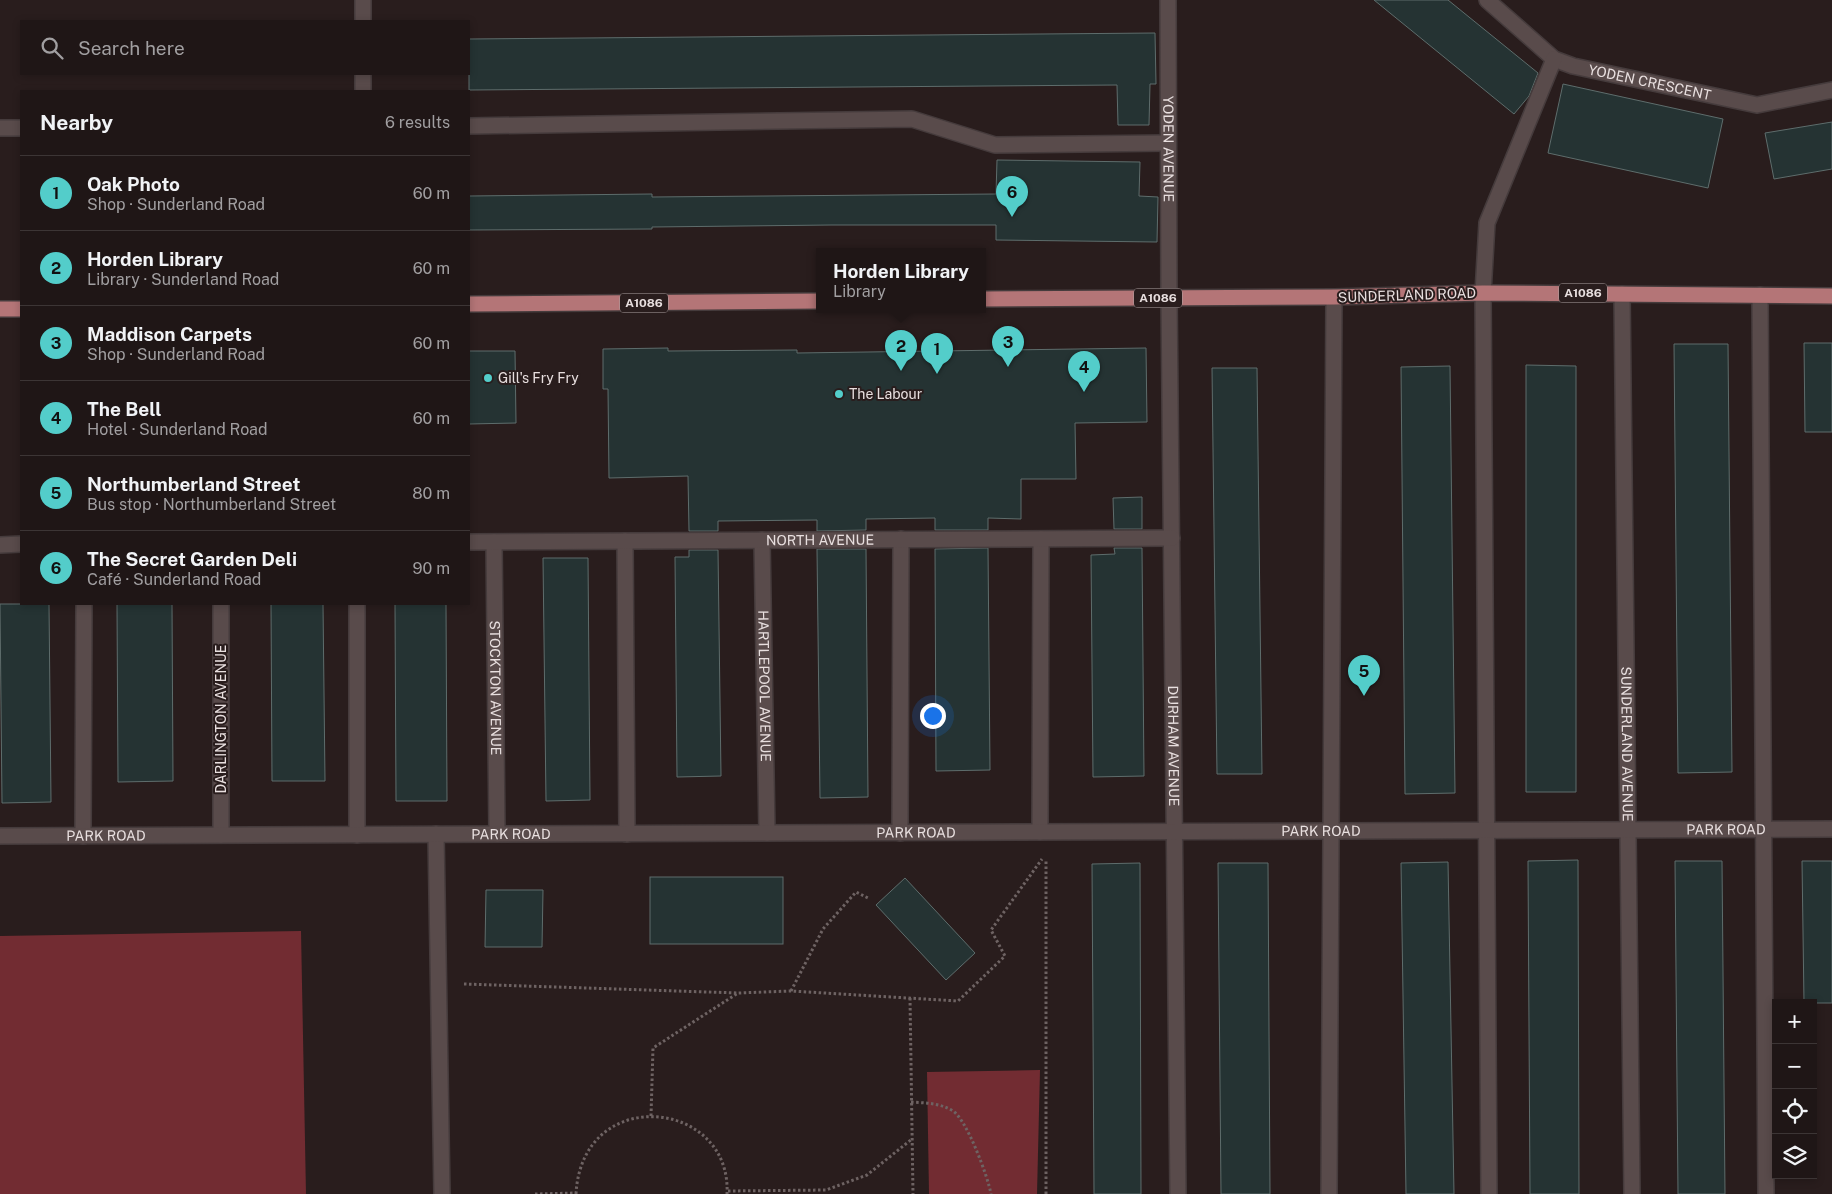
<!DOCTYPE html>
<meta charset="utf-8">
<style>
body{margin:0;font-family:"Public Sans",sans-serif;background:#271f1f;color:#f1f3f6}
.controls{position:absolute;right:15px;bottom:15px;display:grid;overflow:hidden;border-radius:0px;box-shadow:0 2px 8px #0003}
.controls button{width:45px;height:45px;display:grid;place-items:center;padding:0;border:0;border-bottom:1px solid #3c3535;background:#1f1616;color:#f1f3f6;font:25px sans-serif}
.you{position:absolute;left:932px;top:715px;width:18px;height:18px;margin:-12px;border:4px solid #fff;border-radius:50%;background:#1a73e8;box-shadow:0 0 0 8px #1a73e833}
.badge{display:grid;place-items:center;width:32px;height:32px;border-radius:50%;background:#53cdca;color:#111;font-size:16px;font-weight:700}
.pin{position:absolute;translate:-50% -41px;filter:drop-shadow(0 1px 2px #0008)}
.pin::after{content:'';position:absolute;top:26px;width:18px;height:15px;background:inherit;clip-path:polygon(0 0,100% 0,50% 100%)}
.popup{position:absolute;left:816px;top:248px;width:170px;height:65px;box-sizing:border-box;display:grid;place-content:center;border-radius:0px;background:#1f1616;filter:drop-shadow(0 1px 4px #0005);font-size:16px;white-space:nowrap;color:#a19fa1}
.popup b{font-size:19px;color:#f1f3f6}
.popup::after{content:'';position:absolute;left:50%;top:100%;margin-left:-10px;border:10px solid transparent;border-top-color:#1f1616}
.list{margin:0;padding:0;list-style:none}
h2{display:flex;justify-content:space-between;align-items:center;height:65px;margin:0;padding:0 20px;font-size:21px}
h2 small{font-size:16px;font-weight:400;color:#a19fa1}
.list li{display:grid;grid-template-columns:32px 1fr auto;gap:15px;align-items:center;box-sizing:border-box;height:75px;padding:0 20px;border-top:1px solid #3c3535}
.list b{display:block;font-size:19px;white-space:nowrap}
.list p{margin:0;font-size:16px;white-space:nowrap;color:#a19fa1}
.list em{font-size:16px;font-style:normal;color:#a19fa1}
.icon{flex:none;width:28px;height:28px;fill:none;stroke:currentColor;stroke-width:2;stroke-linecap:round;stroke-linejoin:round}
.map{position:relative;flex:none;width:1832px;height:1194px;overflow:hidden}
.search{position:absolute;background:#1f1616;box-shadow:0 2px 8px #0003;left:20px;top:20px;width:450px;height:55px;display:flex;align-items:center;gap:12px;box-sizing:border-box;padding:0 18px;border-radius:0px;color:#a19fa1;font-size:19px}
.panel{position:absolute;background:#1f1616;box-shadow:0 2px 8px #0003;left:20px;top:90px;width:450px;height:515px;border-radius:0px}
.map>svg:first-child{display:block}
</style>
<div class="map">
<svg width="1832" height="1194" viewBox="0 0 1832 1194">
<rect width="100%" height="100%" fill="#291d1d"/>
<g fill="#722c32">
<path d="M301 931 306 1194H0V936Z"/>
<path d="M1040 1070 1037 1194H929L927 1072Z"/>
</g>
<g fill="#253333" stroke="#5e6d6c">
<path d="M1374 0H1448L1538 73 1529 96 1514 114Z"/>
<path d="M1155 33 1156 84H1150L1149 125H1118L1117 85 469 90V39Z"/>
<path d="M1563 84 1723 119 1708 188 1548 153Z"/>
<path d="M1832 122V169L1774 179 1765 133Z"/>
<path d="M997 160 1140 162 1139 196 1158 197 1157 242 996 240V225H831L652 227V229L469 230V196L652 194V197L996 194Z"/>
<path d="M1804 343H1832V432H1805Z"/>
<path d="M1674 344H1728L1732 772 1678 773Z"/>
<path d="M668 348V351L797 350V353L1146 348 1147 422 1075 423 1076 479H1021V519L988 518V530H935V518L866 519V530L817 531V520L718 521V531H689L688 476 609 478 608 389H603V349Z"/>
<path d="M469 351H515L516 423 469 424Z"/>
<path d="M1526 365 1576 366V792H1526Z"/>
<path d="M1450 366 1455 793 1405 794 1401 367Z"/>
<path d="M1212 368H1257L1262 774H1217Z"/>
<path d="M1142 497V529H1114L1113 498Z"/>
<path d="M988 548 990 770 936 771 935 549Z"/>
<path d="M1114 548H1142L1144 776 1093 777 1091 555 1115 554Z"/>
<path d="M817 549H866L868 797 820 798Z"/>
<path d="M689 550H718L721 776 677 777 675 557H689Z"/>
<path d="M543 558H588L590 800 546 801Z"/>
<path d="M0 604H49L51 802 2 803Z"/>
<path d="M117 604H172L173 781 118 782Z"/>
<path d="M271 604H323L325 781H272Z"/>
<path d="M395 604H446L447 801H396Z"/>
<path d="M1578 860 1579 1194H1530L1528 861Z"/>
<path d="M1675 861H1722L1725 1194H1678Z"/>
<path d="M1802 861H1832V1003H1804Z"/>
<path d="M1448 862 1454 1194H1406L1401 863Z"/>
<path d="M1140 863 1141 1194H1094L1092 864Z"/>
<path d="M1218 863H1268L1270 1194H1221Z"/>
<rect x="650" y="877" width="133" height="67"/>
<path d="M905 878 975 953 946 980 876 905Z"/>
<path d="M486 890H543L542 947H485Z"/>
</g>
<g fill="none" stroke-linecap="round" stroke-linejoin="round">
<g stroke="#453b3c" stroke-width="18">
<g id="lane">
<path d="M469 126 912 119 995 145 1168 143"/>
<path d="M0 128H21"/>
<path d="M1483 293 1489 1194"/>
<path id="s1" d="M1622 294 1632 1194"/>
<path d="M1760 295 1766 1194"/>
<path id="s2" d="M1169 298 1178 1194"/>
<path id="s3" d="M762 540 767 833"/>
<path d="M625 541 627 834"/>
<path id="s4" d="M494 542 497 834"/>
<path d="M221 604V835"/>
<path d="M357 604V835"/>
<path d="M1040 832 1041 539"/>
<path d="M900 833 901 539"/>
<path d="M436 834 442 1194"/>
<path d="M83 836 84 604"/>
</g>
</g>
<g stroke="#453b3c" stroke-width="18">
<g id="street">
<path d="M363 0V21"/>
<path id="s5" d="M1168 0 1169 298"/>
<path id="s6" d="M1487 0 1554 59 1573 66 1757 105 1832 90"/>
<path d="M363 74V91"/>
<path d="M1483 293 1487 223 1554 59"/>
<path id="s7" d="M469 542 1172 538"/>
<path d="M0 545 21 544"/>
<path id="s8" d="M0 836 1832 829"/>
<path d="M1329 1194 1334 297"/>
</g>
</g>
<g stroke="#453b3c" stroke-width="18">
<g id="primary">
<path d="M982 299 1334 297 1483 293 1832 296"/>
<path d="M469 304 820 301"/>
<path d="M0 309H21"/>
</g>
</g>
<g stroke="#6e6363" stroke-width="3" stroke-dasharray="2.5 2.5" stroke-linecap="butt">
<path d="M464 984 738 993"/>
<path d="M791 991 823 929 856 892 870 899"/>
<path d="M910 998 913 1194"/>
<path d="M911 1102C926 1103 940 1103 953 1111 967 1120 988 1177 991 1194"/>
<path d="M651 1116 653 1048 738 993 791 991 958 1001 1005 956 991 930 1042 859"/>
<path d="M728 1191 826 1190 867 1175 912 1139"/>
<path d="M535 1194 576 1193"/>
<path d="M576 1194C582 1083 732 1099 727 1194"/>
<path d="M1046 1194V860"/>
</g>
<use href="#lane" stroke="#594b4b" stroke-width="15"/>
<use href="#street" stroke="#594b4b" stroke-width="15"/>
<use href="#primary" stroke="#b47577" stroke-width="15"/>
</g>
<g fill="#53cdca" stroke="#291d1d" stroke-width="2">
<circle cx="488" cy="378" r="5"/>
<circle cx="839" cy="394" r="5"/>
</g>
<g text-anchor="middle" stroke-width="4" stroke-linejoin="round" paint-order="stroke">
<g fill="#291d1d" stroke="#afa5a5" stroke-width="1">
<rect x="1559" y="283.5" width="48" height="19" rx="4"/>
<rect x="1134" y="288.5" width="48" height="19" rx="4"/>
<rect x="620" y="293.5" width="48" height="19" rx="4"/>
</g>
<g font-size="12" font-weight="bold" fill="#e8dfdf">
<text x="1583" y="297">A1086</text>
<text x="1158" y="302">A1086</text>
<text x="644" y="307">A1086</text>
</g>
<g font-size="14" fill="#e8dfdf" stroke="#291d1d">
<text dy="5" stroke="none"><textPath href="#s6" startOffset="188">YODEN CRESCENT</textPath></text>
<text dy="5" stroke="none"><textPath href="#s5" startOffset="149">YODEN AVENUE</textPath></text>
<text transform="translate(1407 295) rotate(-2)" y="5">SUNDERLAND ROAD</text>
<text dy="5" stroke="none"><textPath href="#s7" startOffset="351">NORTH AVENUE</textPath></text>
<text dy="5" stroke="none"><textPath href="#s3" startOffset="146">HARTLEPOOL AVENUE</textPath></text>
<text dy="5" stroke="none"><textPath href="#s4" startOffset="146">STOCKTON AVENUE</textPath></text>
<text transform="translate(221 719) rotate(-90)" y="5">DARLINGTON AVENUE</text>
<text dy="5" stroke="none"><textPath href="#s1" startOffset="450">SUNDERLAND AVENUE</textPath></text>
<text dy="5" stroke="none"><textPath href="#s2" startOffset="448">DURHAM AVENUE</textPath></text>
<text dy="5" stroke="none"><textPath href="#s8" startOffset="1726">PARK ROAD</textPath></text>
<text dy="5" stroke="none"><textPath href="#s8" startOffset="1321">PARK ROAD</textPath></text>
<text dy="5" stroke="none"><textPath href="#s8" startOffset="916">PARK ROAD</textPath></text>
<text dy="5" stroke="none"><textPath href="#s8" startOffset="511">PARK ROAD</textPath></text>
<text dy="5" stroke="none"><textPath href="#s8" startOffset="106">PARK ROAD</textPath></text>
</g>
<g font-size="14" fill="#e8dfdf" stroke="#291d1d" text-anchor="start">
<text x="498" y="383">Gill's Fry Fry</text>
<text x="849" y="399">The Labour</text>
</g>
</g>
</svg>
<div class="controls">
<button>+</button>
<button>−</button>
<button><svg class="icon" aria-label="locate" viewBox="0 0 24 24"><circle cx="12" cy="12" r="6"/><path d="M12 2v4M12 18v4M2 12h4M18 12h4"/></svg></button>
<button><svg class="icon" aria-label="layers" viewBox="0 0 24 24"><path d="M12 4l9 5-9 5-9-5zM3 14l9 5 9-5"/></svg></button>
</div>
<div class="you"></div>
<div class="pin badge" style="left:937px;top:374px">1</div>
<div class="pin badge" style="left:901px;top:371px">2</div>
<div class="popup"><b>Horden Library</b>Library</div>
<div class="pin badge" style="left:1008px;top:367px">3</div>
<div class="pin badge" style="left:1084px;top:392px">4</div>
<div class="pin badge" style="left:1364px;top:696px">5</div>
<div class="pin badge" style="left:1012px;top:217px">6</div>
<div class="search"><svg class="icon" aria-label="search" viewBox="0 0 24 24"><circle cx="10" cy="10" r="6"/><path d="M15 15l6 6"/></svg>Search here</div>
<section class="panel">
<h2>Nearby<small>6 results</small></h2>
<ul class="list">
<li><span class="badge">1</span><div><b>Oak Photo</b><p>Shop · Sunderland Road</p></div><em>60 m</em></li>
<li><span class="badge">2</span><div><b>Horden Library</b><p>Library · Sunderland Road</p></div><em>60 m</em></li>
<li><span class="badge">3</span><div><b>Maddison Carpets</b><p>Shop · Sunderland Road</p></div><em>60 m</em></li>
<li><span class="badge">4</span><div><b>The Bell</b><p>Hotel · Sunderland Road</p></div><em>60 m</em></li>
<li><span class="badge">5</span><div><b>Northumberland Street</b><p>Bus stop · Northumberland Street</p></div><em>80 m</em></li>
<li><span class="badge">6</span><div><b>The Secret Garden Deli</b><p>Café · Sunderland Road</p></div><em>90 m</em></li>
</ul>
</section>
</div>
